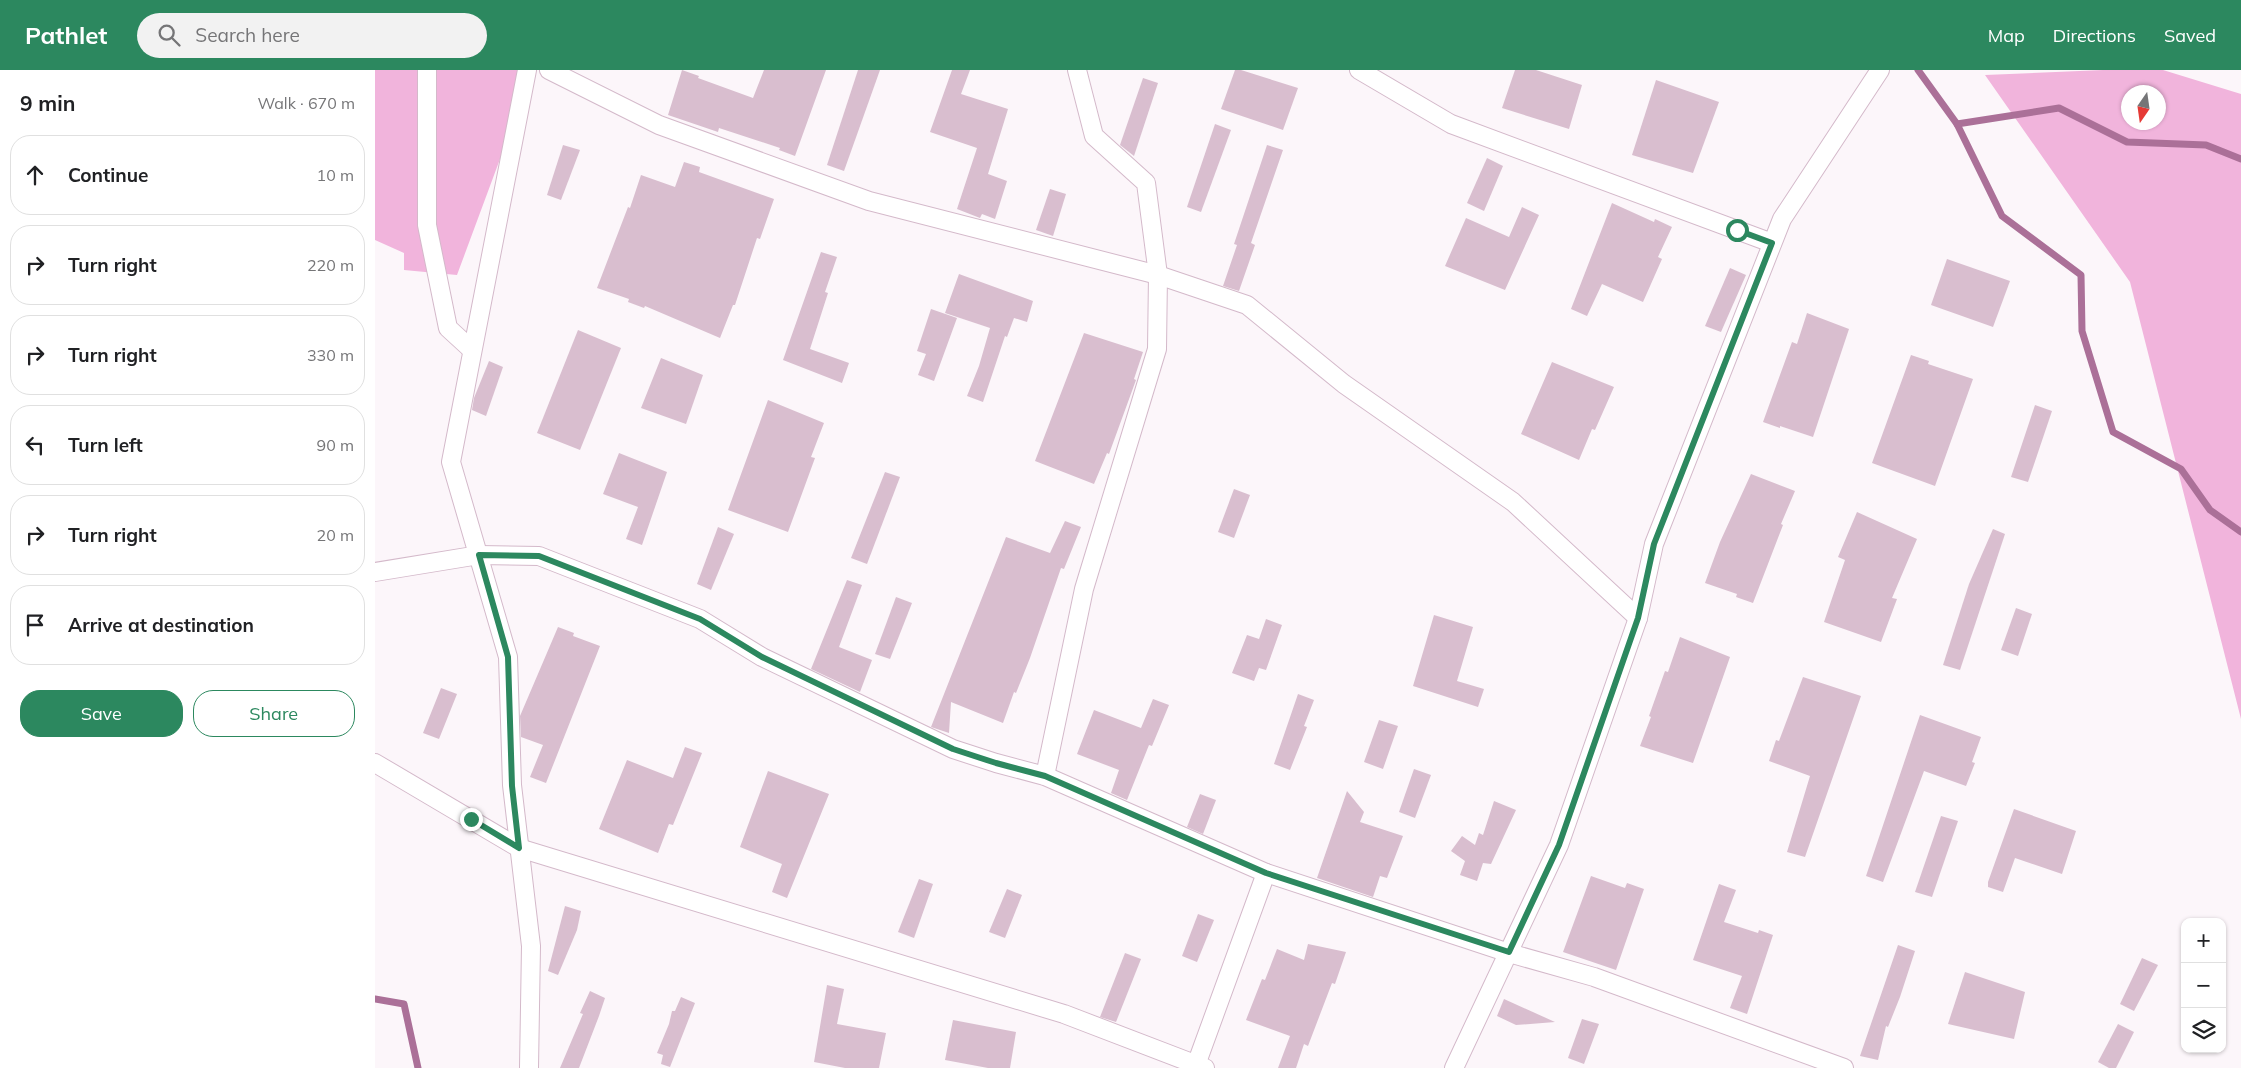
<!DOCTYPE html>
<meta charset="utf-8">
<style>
body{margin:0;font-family:Mulish,sans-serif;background:#f2f2f2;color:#202124}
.controls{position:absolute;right:15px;bottom:15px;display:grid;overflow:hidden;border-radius:10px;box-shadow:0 1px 4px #0004}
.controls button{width:45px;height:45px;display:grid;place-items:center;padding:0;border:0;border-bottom:1px solid #e0e0e0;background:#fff;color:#202124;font:25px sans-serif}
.compass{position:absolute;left:1746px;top:15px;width:45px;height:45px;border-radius:50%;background:#fff;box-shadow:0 1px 4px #0004;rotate:193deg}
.stop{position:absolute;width:15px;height:15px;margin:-11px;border:4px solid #2c885f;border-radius:50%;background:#fff}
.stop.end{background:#2c885f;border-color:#fff;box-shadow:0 1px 5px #0008}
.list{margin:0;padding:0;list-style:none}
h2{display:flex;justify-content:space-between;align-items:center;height:65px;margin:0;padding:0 20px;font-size:21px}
h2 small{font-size:16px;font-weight:400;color:#757577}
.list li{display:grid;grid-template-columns:32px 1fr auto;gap:15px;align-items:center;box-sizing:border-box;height:80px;margin:0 10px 10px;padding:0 10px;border:1px solid #e0e0e0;border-radius:20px}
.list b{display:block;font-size:19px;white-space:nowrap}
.list em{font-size:16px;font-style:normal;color:#757577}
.actions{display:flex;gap:10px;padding:15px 20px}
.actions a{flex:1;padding:11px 0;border:1px solid #2c885f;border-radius:20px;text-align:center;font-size:18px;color:#2c885f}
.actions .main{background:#2c885f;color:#fff}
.icon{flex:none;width:28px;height:28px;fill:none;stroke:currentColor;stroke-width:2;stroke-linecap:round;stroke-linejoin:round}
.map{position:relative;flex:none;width:1866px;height:998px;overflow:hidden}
header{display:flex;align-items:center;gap:30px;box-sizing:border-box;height:70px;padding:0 25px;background:#2c885f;color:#fff}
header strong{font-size:24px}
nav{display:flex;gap:28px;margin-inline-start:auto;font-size:18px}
.search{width:350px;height:45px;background:#f2f2f2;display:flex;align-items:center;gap:12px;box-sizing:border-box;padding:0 18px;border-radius:28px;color:#757577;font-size:19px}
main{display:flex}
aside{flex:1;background:#fff}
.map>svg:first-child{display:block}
</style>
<header>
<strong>Pathlet</strong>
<div class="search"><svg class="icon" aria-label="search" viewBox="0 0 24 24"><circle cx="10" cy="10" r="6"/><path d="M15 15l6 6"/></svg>Search here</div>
<nav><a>Map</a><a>Directions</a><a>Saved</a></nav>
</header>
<main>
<aside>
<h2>9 min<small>Walk · 670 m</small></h2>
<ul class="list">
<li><svg class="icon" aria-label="ahead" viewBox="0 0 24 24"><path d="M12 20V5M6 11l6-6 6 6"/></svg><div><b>Continue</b></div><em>10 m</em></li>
<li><svg class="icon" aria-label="right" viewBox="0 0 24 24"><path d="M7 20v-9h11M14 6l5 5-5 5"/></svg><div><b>Turn right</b></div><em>220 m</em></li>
<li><svg class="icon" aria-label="right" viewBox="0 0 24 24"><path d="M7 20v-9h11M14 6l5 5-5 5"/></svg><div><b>Turn right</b></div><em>330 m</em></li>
<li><svg class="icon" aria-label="left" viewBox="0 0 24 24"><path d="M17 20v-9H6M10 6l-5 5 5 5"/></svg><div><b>Turn left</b></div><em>90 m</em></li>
<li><svg class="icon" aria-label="right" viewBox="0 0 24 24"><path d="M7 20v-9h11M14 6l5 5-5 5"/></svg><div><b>Turn right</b></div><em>20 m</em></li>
<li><svg class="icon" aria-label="arrive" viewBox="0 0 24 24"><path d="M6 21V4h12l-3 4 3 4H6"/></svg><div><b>Arrive at destination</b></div></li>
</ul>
<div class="actions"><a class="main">Save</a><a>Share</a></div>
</aside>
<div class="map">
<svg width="1866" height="998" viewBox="0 0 1866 998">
<rect width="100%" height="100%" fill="#fcf6fa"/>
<g fill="#f1b4dc" fill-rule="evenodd">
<path d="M0 0H158L82 205 29 200V183L0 170Z"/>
<path d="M1728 0H1788L1866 24V649L1755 212 1610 5ZM1754 22H1784V52H1754Z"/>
</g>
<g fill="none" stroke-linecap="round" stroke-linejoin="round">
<g stroke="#ab7098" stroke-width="7">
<path d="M1543 0 1582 54 1627 146 1706 205 1707 261 1738 362 1806 399 1835 440 1866 462"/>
<path d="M1582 54 1684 38 1752 72 1831 75 1866 89"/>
<path d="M0 929 29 934 43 998"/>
</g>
</g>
<g fill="#d9becf">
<path d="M307 0 324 6 323 8 378 28 389 0H451L420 86 404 80 405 78 344 58 343 62 293 45Z"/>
<path d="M483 0H505L469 101 452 95Z"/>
<path d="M577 0H595L586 24 633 39 613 104 632 111 620 149 607 144 605 148 582 139 602 78 555 62Z"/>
<path d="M860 0H866L923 18 908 60 846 39Z"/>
<path d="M1140 0H1161L1207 15 1194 59 1127 38Z"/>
<path d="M768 8 783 13 759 86 745 75Z"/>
<path d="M1281 10 1344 32 1318 103 1257 85Z"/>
<path d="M840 54 856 60 826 142 812 137Z"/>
<path d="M188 75 205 80 186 130 172 125Z"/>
<path d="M892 75 908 80 876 173 880 175 864 221 848 216 862 175 859 174Z"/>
<path d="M1112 88 1128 96 1109 141 1092 133Z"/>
<path d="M309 92 325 97 324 102 399 129 385 169 382 168 360 235H358L345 268 270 236 269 238 253 232 254 229 222 218 253 137 255 138 266 105 300 117Z"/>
<path d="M675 119 691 124 678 166 661 160Z"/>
<path d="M1237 133 1279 152 1280 149 1297 157 1283 187 1287 189 1268 232 1227 214 1212 246 1196 239Z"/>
<path d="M1147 137 1164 145 1130 220 1070 196 1091 148 1134 167Z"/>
<path d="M446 182 462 187 450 222 453 223 435 279 474 293 467 313 408 290Z"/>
<path d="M1572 189 1635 211 1618 257 1556 235Z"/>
<path d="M1355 198 1371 205 1346 262 1330 256Z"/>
<path d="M584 204 658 231 652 252 639 248 632 267 630 266 608 332 592 326 604 296 615 258 570 243Z"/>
<path d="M556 239 582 248 559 311 543 305 551 284 542 281Z"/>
<path d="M1432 243 1474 259 1438 367 1405 356V358L1388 352 1417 272 1422 274Z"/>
<path d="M203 260 246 278 205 380 162 363Z"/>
<path d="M709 263 768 282 759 309 761 310 734 384 732 383 719 414 660 391Z"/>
<path d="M1536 285 1554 291 1553 294 1598 309 1560 416 1497 393Z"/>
<path d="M286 288 328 305 311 354 266 338Z"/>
<path d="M114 291 128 297 111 346 97 340 99 328Z"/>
<path d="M1177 292 1239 317 1220 360 1217 359 1204 390 1146 364Z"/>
<path d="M393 330 449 353 436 387 440 388 413 462 353 440Z"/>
<path d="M1660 335 1677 341 1653 412 1636 407Z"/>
<path d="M244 383 292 402 267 475 251 469 263 437 228 424Z"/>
<path d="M510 402 525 407 492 494 476 488Z"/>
<path d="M1376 404 1420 421 1406 454 1408 455 1378 533 1361 527 1362 524 1330 513 1345 472Z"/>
<path d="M859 419 875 425 859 468 843 462Z"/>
<path d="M1482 442 1542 469 1517 528 1522 529 1506 572 1449 552 1470 490 1463 487Z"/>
<path d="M690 451 706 457 689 499 686 498 655 588 641 623 639 622 628 653 576 632 574 663 556 657 631 467 675 483Z"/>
<path d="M343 457 359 464 336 520 322 514Z"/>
<path d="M1618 459 1630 464 1585 600 1568 595 1594 514Z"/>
<path d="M472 510 487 515 464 577 497 590 485 622 436 599Z"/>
<path d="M521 527 537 533 515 589 500 584Z"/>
<path d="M1641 538 1657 544 1643 586 1626 580Z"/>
<path d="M1059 545 1098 557 1082 611 1109 619 1103 637 1038 616Z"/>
<path d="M891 549 907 555 891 600 884 598 879 611 857 603 872 565 884 569Z"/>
<path d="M183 557 199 563 198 566 225 576 171 713 155 707 168 675 146 667 145 646Z"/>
<path d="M1305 567 1355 587 1318 693 1265 676 1276 647 1274 646 1290 601 1293 602Z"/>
<path d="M1428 607 1486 626 1430 787 1412 782 1435 706 1394 691 1401 670 1404 671Z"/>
<path d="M66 618 82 624 64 669 48 663Z"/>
<path d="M923 624 939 630 929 656 932 657 915 700 899 694Z"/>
<path d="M778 629 794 635 777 676 774 675 752 730 736 723 744 700 702 684 719 640 766 658Z"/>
<path d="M1545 645 1606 667 1597 692 1600 693 1591 716 1549 701 1508 812 1491 806Z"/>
<path d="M1004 650 1023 656 1008 699 989 692Z"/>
<path d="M310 677 327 683 298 755 294 754 283 783 224 759 252 690 298 708Z"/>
<path d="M1039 699 1056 705 1040 748 1024 742Z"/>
<path d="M393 701 454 724 412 828 397 822 407 794 365 777Z"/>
<path d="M972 721 989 742 985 752 1028 766 1012 808 1005 806 998 827 942 808Z"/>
<path d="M825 724 841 730 828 764 812 757Z"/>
<path d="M1119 731 1141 740 1116 794 1108 793 1102 811 1085 805 1090 791 1076 781 1087 766 1100 775 1104 763 1108 765Z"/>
<path d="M1639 739 1701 761 1687 804 1640 788 1628 822 1613 817V812Z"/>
<path d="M1566 746 1583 751 1557 827 1540 822Z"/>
<path d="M1216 806 1250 818 1252 813 1269 819 1241 900 1188 882Z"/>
<path d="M544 809 558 814 539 868 523 862Z"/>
<path d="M1344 814 1361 820 1349 852 1383 863 1384 860 1398 865 1372 944 1355 938 1367 906 1318 890Z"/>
<path d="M632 819 647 825 630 868 614 862Z"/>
<path d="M190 836 206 841 202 860 183 905 173 901Z"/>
<path d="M823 844 839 850 822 892 807 886Z"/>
<path d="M933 874 971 882 960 914 957 913 933 976 929 974 921 998H903L915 966 871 950 887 909 890 910 902 879 929 890Z"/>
<path d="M1523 875 1540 881 1525 927 1513 957 1511 956 1503 990 1485 986Z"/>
<path d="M750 883 766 889 741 952 725 947Z"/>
<path d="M1767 888 1783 895 1759 941 1745 934Z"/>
<path d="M1590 902 1650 922 1639 969 1573 954Z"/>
<path d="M452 915 469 919 462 954 511 963 504 998H470L439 992Z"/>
<path d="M215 921 230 928 224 946 204 998H185L208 944 205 943Z"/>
<path d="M306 927 320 933 295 997 286 994 288 985 282 983 294 954 297 941H300Z"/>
<path d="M1129 929 1180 952 1141 955 1122 946Z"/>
<path d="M1207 949 1224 954 1209 994 1193 988Z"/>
<path d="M578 950 641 962 635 998H613L570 990Z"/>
<path d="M1743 954 1759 962 1741 998H1734L1723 992Z"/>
</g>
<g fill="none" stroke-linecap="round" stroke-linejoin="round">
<g stroke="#d4b9ca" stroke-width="20">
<g id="minor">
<path d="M52 0V155L73 258 97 280"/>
<path d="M152 0 76 392 133 587 137 715 156 876 154 998"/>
<path d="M174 0 284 55 494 131 783 205 872 235 969 314 1138 432 1263 548"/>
<path d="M984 0 1076 54 1397 173"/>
<path d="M0 502 104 485 164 486 325 549 387 587 578 679 621 693 670 706 891 803 1134 883 1219 907 1469 998"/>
<path d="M0 693 144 778 689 944 830 998"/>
<path d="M670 706 709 519 782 279 783 205 771 113 719 66 702 0"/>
<path d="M824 998 821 995 891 803"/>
<path d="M1079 998 1184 775 1263 548 1279 474 1407 149 1505 0"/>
</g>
</g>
<use href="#minor" stroke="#fff" stroke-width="18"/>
</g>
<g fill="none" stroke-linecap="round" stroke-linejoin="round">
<path stroke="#2c885f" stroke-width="6" d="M96 749 144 778 137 716 133 587 104 485 164 486 325 549 387 587 578 679 621 693 670 706 891 803 1134 882 1184 775 1263 548 1279 474 1397 173 1362 160"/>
</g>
</svg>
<div class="controls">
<button>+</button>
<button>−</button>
<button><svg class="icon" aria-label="layers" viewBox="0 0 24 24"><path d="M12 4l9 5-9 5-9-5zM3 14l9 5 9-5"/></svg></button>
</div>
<svg class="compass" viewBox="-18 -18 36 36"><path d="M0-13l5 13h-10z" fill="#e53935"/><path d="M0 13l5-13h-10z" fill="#757577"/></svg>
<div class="stop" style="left:1362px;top:160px"></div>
<div class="stop end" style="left:96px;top:749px"></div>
</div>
</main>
